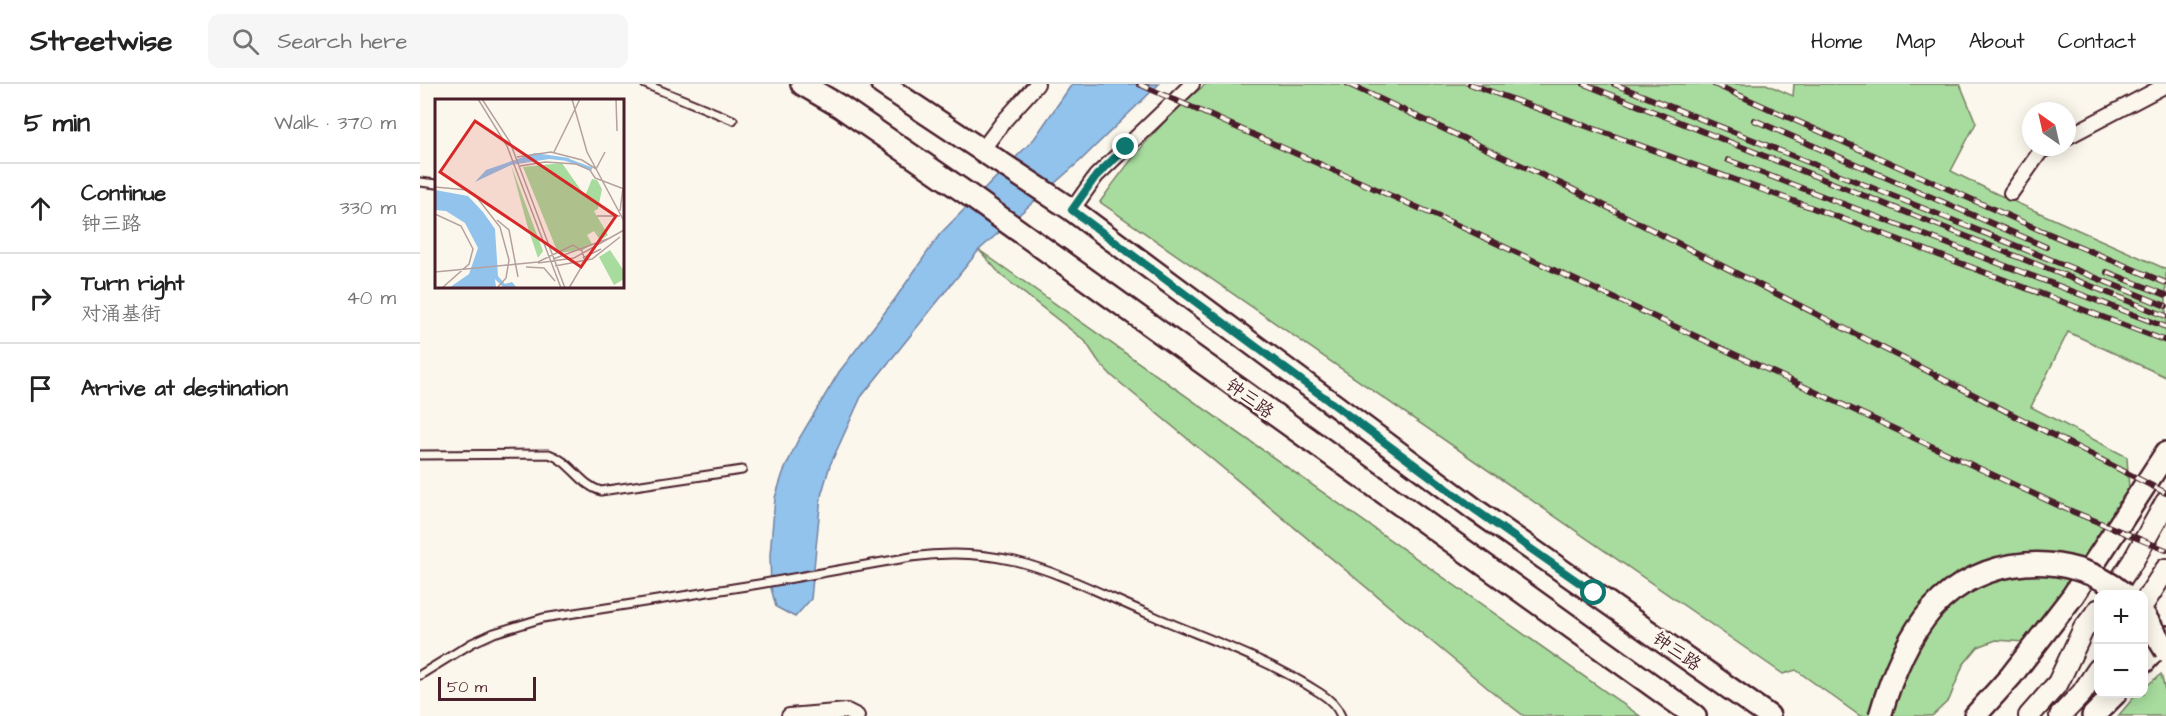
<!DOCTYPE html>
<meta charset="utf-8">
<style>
body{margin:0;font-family:"Architects Daughter","LXGW WenKai TC",sans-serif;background:#f6f6f6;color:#222}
.controls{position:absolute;right:18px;bottom:18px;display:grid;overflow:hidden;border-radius:12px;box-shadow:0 3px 15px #0003}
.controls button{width:54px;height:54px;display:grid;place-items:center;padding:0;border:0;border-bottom:2px solid #e0e0e0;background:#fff;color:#222;font:30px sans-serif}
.compass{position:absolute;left:1602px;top:18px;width:54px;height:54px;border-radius:50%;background:#fff;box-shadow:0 3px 15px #0003;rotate:326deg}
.scale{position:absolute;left:18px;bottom:15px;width:98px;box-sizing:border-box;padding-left:6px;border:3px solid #4a1f2b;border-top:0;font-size:16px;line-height:21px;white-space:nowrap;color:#4a1f2b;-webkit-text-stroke:4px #fbf7ec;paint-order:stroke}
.stop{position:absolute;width:18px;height:18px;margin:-14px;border:4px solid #0f766e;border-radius:50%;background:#fff}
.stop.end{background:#0f766e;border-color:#fff;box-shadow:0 2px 6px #0008}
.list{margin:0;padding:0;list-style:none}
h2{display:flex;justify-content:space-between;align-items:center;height:78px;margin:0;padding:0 24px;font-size:26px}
h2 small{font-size:20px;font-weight:400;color:#767676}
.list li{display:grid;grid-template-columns:39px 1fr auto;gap:18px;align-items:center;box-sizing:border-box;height:90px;padding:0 24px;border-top:2px solid #e0e0e0}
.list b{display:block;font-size:22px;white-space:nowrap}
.list p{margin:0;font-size:20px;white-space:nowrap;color:#767676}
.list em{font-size:20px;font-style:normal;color:#767676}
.icon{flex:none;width:33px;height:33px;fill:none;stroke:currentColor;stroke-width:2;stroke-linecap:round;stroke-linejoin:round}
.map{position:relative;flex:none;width:1746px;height:632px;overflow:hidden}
header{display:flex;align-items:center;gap:36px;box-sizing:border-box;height:84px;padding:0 30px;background:#fff;border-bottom:2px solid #e0e0e0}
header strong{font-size:28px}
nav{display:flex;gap:33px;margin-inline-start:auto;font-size:21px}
.search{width:420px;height:54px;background:#f6f6f6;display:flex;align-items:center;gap:15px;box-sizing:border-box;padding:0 21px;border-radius:12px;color:#767676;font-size:22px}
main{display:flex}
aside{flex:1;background:#fff}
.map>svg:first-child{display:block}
</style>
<header>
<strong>Streetwise</strong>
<div class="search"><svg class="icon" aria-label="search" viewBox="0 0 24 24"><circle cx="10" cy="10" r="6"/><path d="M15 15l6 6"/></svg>Search here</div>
<nav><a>Home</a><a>Map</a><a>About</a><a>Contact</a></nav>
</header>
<main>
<aside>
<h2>5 min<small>Walk · 370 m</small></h2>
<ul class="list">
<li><svg class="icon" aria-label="ahead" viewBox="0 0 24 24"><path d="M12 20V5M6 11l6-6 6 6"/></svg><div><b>Continue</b><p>钟三路</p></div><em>330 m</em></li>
<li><svg class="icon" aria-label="right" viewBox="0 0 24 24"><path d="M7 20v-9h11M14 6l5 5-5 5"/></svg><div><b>Turn right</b><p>对涌基街</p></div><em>40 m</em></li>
<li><svg class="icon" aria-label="arrive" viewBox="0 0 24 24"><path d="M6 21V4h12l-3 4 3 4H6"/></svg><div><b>Arrive at destination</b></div></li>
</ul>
</aside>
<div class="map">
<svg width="1746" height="632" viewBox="0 0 1746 632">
<rect width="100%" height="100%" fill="#fbf7ec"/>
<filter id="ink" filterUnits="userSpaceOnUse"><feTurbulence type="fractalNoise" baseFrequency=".0167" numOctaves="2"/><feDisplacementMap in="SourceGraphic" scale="12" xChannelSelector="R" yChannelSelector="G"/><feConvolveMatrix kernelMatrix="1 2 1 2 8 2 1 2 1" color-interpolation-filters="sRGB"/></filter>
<g filter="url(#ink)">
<g fill="#a7dc9e" stroke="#787e64" stroke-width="1.5">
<path d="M786 0H1346L1373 12 1374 0H1540L1556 39 1531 87 1577 110 1746 185V293L1648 248 1611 323 1707 373 1709 406 1665 476 1605 558 1576 556 1558 563 1543 581 1529 616 1512 632H1440L1376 586 1363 590 680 118C710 75 744 33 786 0Z"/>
<path d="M559 166 1220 632H1104L1070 606 692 292 679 278 665 257 582 192Z"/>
<path d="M1741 590 1746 610V632H1698L1716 611 1724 610V604Z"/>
</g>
<path fill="#91c3ed" stroke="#75819f" stroke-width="1.5" d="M652 0H739L660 77 559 166 441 313 410 381 401 412 391 515 375 533 356 523 351 504 350 471 355 414 363 389 377 358 419 288 475 215 520 150 614 55Z"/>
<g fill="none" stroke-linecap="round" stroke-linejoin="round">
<g stroke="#4a1f2b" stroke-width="11">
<g id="lane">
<path d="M225 0 313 36"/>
<path d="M0 98 16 100"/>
<path d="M0 371 129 370C151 377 160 401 181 407L322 386"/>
<path d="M0 591 52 559 74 549 123 534 339 500 491 473C526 468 561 469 595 477 640 488 688 513 731 531 787 555 848 575 900 609 908 614 917 622 921 632"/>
</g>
</g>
<g stroke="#4a1f2b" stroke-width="18">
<g id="street">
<path d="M1647 53 1746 1"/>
<path d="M562 66 583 38 617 0"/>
<path d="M1591 109 1620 68 1629 63"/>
<path d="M652 126 676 92 772 0"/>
<path d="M369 632 427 627 437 632"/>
</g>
</g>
<g stroke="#4a1f2b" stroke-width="24">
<g id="secondary">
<path d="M1691 510 1713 477 1746 418"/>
<path d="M1724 519 1746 485"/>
<path d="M1609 632 1638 599 1663 546 1678 526"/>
<path d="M1640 632 1662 609 1678 585"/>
</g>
</g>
<g stroke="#4a1f2b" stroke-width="26">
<g id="primary">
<path d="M382 0 421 23 549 111 1275 632"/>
<path d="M462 0 652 126 1057 427 1349 632"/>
<path d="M1724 578 1746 553"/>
<path d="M1555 632 1591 592 1652 513 1746 369"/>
<path d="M1673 632 1695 610"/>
</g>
</g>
<use href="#lane" stroke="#fbf7ec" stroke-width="7"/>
<use href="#street" stroke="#fbf7ec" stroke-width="14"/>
<use href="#secondary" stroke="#fbf7ec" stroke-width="20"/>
<use href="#primary" stroke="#fbf7ec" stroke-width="21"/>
<g stroke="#4a1f2b" stroke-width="6">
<g id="rail">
<path d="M719 0 1046 145 1644 424 1746 466"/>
<path d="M928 0 1152 105 1746 409"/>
<path d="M1050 0 1437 140 1746 257"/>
<path d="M1164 0 1746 232"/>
<path d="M1194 0 1746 222"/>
<path d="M1294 0 1620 146 1746 199"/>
<path d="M1334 36 1626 163"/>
<path d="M1308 76 1746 243"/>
<path d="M1687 188 1746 211"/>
</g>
</g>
<use href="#rail" stroke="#fbf7ec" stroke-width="4" stroke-dasharray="11" stroke-linecap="butt"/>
<g stroke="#4a1f2b" stroke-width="26" stroke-linecap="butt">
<g id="primary-bridge">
<path d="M1724 531 1746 567"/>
<path d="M1460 632C1471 594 1486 555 1512 525 1560 471 1648 464 1704 510"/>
</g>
</g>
<use href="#primary-bridge" stroke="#fbf7ec" stroke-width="21"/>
</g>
</g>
<g fill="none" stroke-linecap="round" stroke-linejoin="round" filter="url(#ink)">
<path stroke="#0f766e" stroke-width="8" d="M706 63 676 92 652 126 1057 427 1174 509"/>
</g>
<g text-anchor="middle" stroke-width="5" stroke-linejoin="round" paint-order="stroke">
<g font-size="18" fill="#4a1f2b" stroke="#fbf7ec">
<text transform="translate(830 314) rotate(36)" y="6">钟三路</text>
<text transform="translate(1257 567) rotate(35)" y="6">钟三路</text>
</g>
</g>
<g transform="translate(15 15)">
<rect width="189" height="189" fill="#fbf7ec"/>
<path d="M127 64 150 97 157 80 162 81 167 90 163 110 159 112 173 136 165 141 159 132 152 136 157 145 148 151 123 154 88 68ZM76 66 108 152 103 159 93 129ZM175 151 189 172V180L179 186 164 158Z" fill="#a7dc9e"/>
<path d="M100 54 134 59 133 62 114 60 76 66 40 83 51 71ZM0 91 33 97 48 113 60 130 63 177 70 185 77 183 82 189H69L60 180 61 189H14L34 175 43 149 30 124 11 112 0 111Z" fill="#91c3ed"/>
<path fill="none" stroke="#91c3ed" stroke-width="3" d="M130 60 157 70"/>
<path fill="none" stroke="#b4a19f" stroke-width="1.5" d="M43 0 72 47 126 189M47 0 75 43 130 189M137 0 152 53 189 122M181 0 182 32M119 53 145 0M82 58 116 53 147 61 161 70 170 53M85 67 110 63 141 65 155 71 160 79 189 90M0 88 32 91 40 96 65 128 74 161 71 179 62 189M185 112 188 89M0 115 26 127 38 150 34 165 7 189M162 117H185M62 121 74 131 83 178M148 159 166 150M118 160 175 139M103 164 139 159 189 131M120 167 157 160 185 138M91 168 109 169 120 182M0 173 103 163 138 146 147 152 150 162 134 189"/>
<path fill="#d62828" fill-opacity="0.15" stroke="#d62828" stroke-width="3" d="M40 22 181 117 146 168 5 73Z"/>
<rect width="189" height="189" fill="none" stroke="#4a1f2b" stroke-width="3"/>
</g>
</svg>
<div class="controls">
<button>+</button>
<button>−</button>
</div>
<svg class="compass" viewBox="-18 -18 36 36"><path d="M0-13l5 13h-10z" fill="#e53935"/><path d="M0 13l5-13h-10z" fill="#767676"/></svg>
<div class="scale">50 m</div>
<div class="stop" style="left:1174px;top:509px"></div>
<div class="stop end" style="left:706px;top:63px"></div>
</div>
</main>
